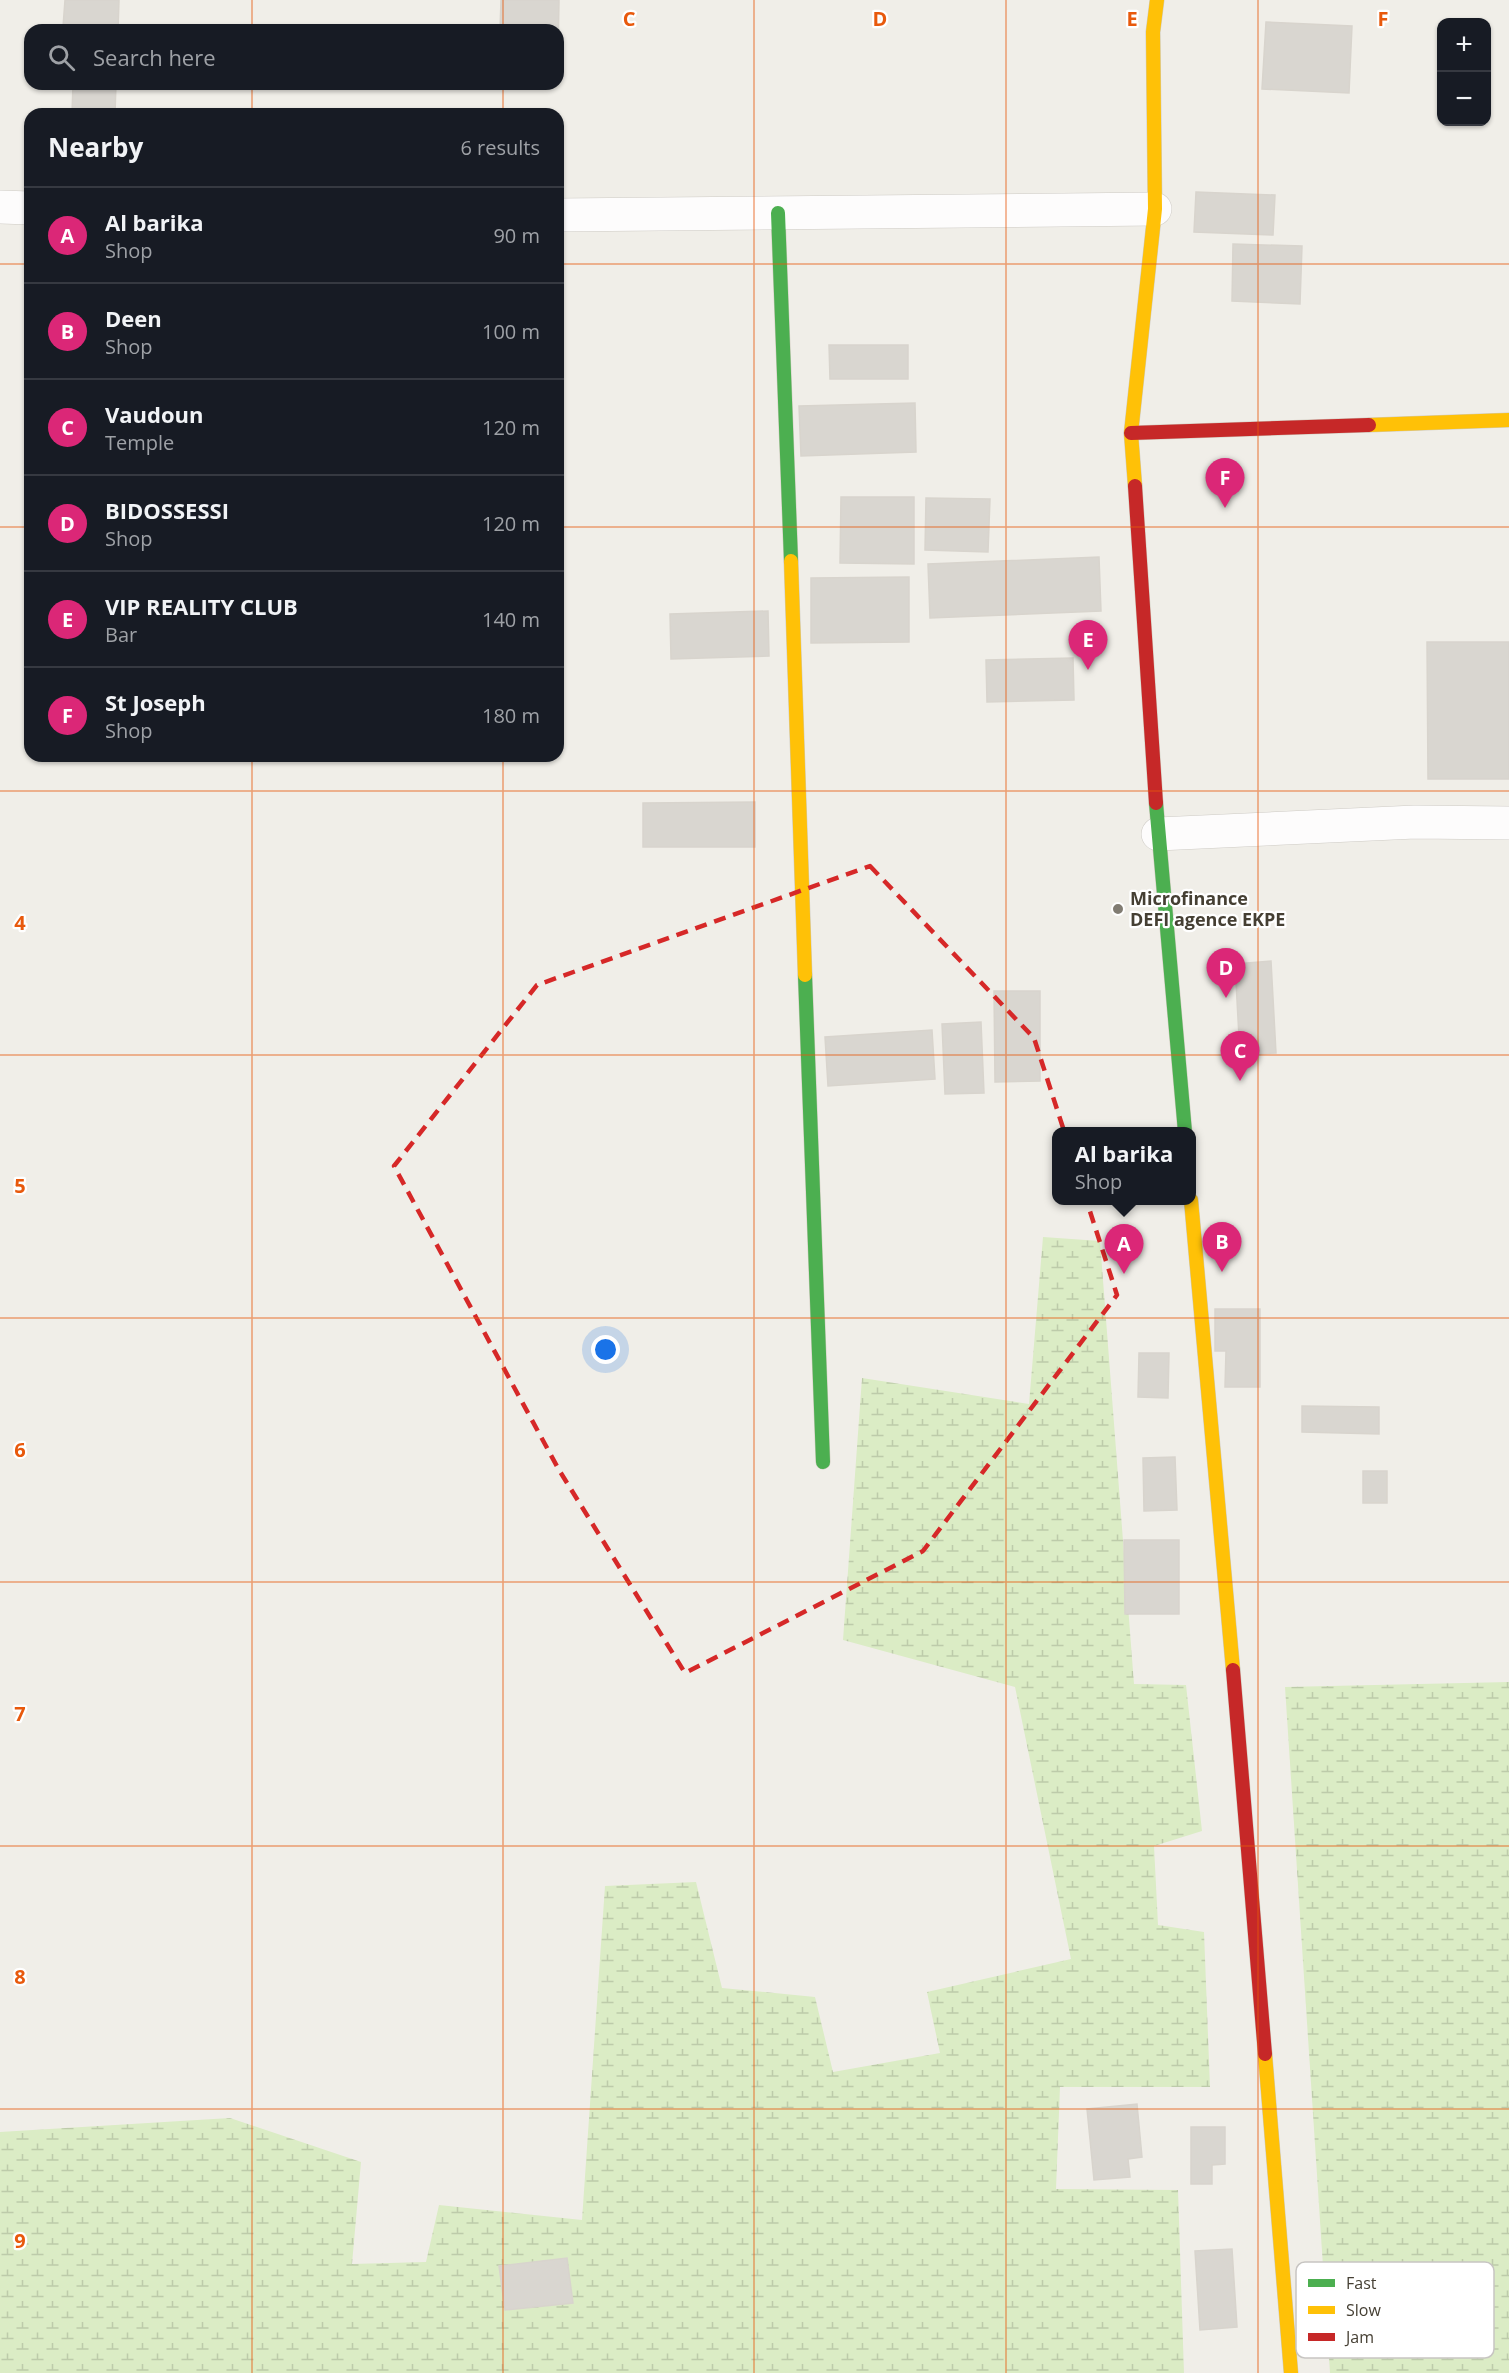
<!DOCTYPE html>
<meta charset="utf-8">
<style>
body{margin:0;font-family:"Open Sans",sans-serif;background:#242831;color:#f1f3f6}
.controls{position:absolute;right:18px;top:18px;display:grid;overflow:hidden;border-radius:12px;box-shadow:0 2px 4px #0004}
.controls button{width:54px;height:54px;display:grid;place-items:center;padding:0;border:0;border-bottom:2px solid #363941;background:#171b24;color:#f1f3f6;font:30px sans-serif}
.you{position:absolute;left:606px;top:1350px;width:21px;height:21px;margin:-15px;border:4px solid #fff;border-radius:50%;background:#1a73e8;box-shadow:0 0 0 9px #1a73e833}
.badge{display:grid;place-items:center;width:39px;height:39px;border-radius:50%;background:#db2777;color:#fff;font-size:20px;font-weight:700}
.pin{position:absolute;translate:-50% -50px;filter:drop-shadow(0 2px 3px #0008)}
.pin::after{content:'';position:absolute;top:32px;width:21px;height:18px;background:inherit;clip-path:polygon(0 0,100% 0,50% 100%)}
.popup{position:absolute;left:1052px;top:1127px;width:144px;height:78px;box-sizing:border-box;display:grid;place-content:center;border-radius:12px;background:#171b24;filter:drop-shadow(0 2px 4px #0005);font-size:20px;white-space:nowrap;color:#9ea1a6}
.popup b{font-size:22px;color:#f1f3f6}
.popup::after{content:'';position:absolute;left:50%;top:100%;margin-left:-12px;border:12px solid transparent;border-top-color:#171b24}
.list{margin:0;padding:0;list-style:none}
h2{display:flex;justify-content:space-between;align-items:center;height:78px;margin:0;padding:0 24px;font-size:26px}
h2 small{font-size:20px;font-weight:400;color:#9ea1a6}
.list li{display:grid;grid-template-columns:39px 1fr auto;gap:18px;align-items:center;box-sizing:border-box;height:96px;padding:0 24px;border-top:2px solid #363941}
.list b{display:block;font-size:22px;white-space:nowrap}
.list p{margin:0;font-size:20px;white-space:nowrap;color:#9ea1a6}
.list em{font-size:20px;font-style:normal;color:#9ea1a6}
.icon{flex:none;width:33px;height:33px;fill:none;stroke:currentColor;stroke-width:2;stroke-linecap:round;stroke-linejoin:round}
.map{position:relative;flex:none;width:1509px;height:2373px;overflow:hidden}
.search{position:absolute;background:#171b24;box-shadow:0 2px 4px #0004;left:24px;top:24px;width:540px;height:66px;display:flex;align-items:center;gap:15px;box-sizing:border-box;padding:0 21px;border-radius:18px;color:#9ea1a6;font-size:22px}
.panel{position:absolute;background:#171b24;box-shadow:0 2px 4px #0004;left:24px;top:108px;width:540px;height:654px;border-radius:18px}
.map>svg:first-child{display:block}
</style>
<div class="map">
<svg width="1509" height="2373" viewBox="0 0 1509 2373">
<defs>
<pattern id="wetland-marsh" width="20" height="14" patternUnits="userSpaceOnUse" patternTransform="scale(1.5)"><rect width="20" height="14" fill="#dbecc5"/><path d="M1 5h8M5 5V1M11 12h8M15 12V8" fill="none" stroke="#bdcbaa"/></pattern>
</defs>
<rect width="100%" height="100%" fill="#f0eee8"/>
<g fill="url(#wetland-marsh)">
<path d="M1043 1237 1100 1241 1134 1684 1186 1685 1202 1831 1154 1846 1158 1925 1204 1932 1210 2087H1060L1056 2189 1178 2190 1184 2373H0V2132L230 2118 361 2162 352 2264 426 2262 439 2205 582 2220 605 1886 696 1882 722 1988 815 1997 833 2072 940 2053 927 1992 1071 1959 1015 1687 843 1640 862 1378 1029 1404Z"/>
<path d="M1509 1682V2373H1330L1285 1687Z"/>
</g>
<g fill="#d9d6d0" stroke="#d8d4cd" stroke-width="1.5">
<path d="M65 0H119L118 30H75V28L63 27Z"/>
<path d="M501 0H559L558 55V30H500Z"/>
<path d="M1266 22 1352 26 1349 93 1262 89Z"/>
<path d="M73 84H116L115 114H72Z"/>
<path d="M1196 192 1275 195 1273 235 1194 232Z"/>
<path d="M1233 244 1302 246 1300 304 1232 301Z"/>
<path d="M829 345H908V379H830Z"/>
<path d="M915 403 916 452 801 456 799 406Z"/>
<path d="M841 497H914V564L840 563Z"/>
<path d="M926 498 990 499 988 552 925 550Z"/>
<path d="M1099 557 1101 611 930 618 928 564Z"/>
<path d="M909 577V642L811 643V578Z"/>
<path d="M768 611 769 656 671 659 670 614Z"/>
<path d="M1427 642H1509V779H1428Z"/>
<path d="M1073 658 1074 700 987 702 986 660Z"/>
<path d="M755 802V847H643V803Z"/>
<path d="M1271 961 1276 1053 1240 1055 1235 964Z"/>
<path d="M994 991H1040V1081L995 1082Z"/>
<path d="M981 1022 984 1093 945 1094 942 1024Z"/>
<path d="M932 1030 935 1079 828 1086 825 1037Z"/>
<path d="M1215 1309H1260V1387H1225L1226 1351H1215Z"/>
<path d="M1139 1353H1169L1168 1398 1138 1397Z"/>
<path d="M1302 1406 1379 1407V1434L1302 1432Z"/>
<path d="M1175 1457 1177 1510 1144 1511 1143 1458Z"/>
<rect x="1363" y="1471" width="24" height="32"/>
<path d="M1124 1540H1179V1614H1125Z"/>
<path d="M1137 2104 1142 2157 1128 2159 1130 2177 1094 2180 1087 2109Z"/>
<path d="M1191 2127H1225V2164L1212 2165V2184H1191Z"/>
<path d="M1232 2249 1237 2327 1200 2330 1195 2251Z"/>
<path d="M567 2258 573 2303 505 2310 499 2266Z"/>
</g>
<g fill="none" stroke-linecap="round" stroke-linejoin="round">
<g stroke="#cecbc5" stroke-width="34">
<g id="street">
<path d="M0 207 30 208"/>
<path d="M558 215 1155 209"/>
<path d="M1158 834 1415 822 1509 823"/>
</g>
</g>
<g stroke="#cfcbbe" stroke-width="15">
<g id="fast">
<path d="M778 213 791 561"/>
<path d="M1156 803 1185 1132"/>
<path d="M805 975 823 1462"/>
</g>
</g>
<g stroke="#cfcbbe" stroke-width="15">
<g id="slow">
<path d="M1369 425 1509 420"/>
<path d="M1135 486 1131 433 1155 209 1153 32 1157 0"/>
<path d="M791 561 805 975"/>
<path d="M1191 1200 1233 1670"/>
<path d="M1265 2054 1291 2373"/>
</g>
</g>
<g stroke="#cfcbbe" stroke-width="15">
<g id="jam">
<path d="M1131 433 1369 425"/>
<path d="M1135 486 1156 803"/>
<path d="M1233 1670 1265 2054"/>
</g>
</g>
<use href="#street" stroke="#fdfcfc" stroke-width="33"/>
<use href="#fast" stroke="#4caf50" stroke-width="14"/>
<use href="#slow" stroke="#ffc107" stroke-width="14"/>
<use href="#jam" stroke="#c62828" stroke-width="14"/>
</g>
<path fill="none" stroke="#d62828" stroke-width="4.5" stroke-dasharray="12 8" stroke-linejoin="round" d="M870 866 1034 1038 1117 1295 923 1551 685 1673 559 1470 394 1166 537 985Z"/>
<path fill="none" stroke="#e8590c" stroke-width="1.5" stroke-opacity="0.55" d="M252 0V30M503 0V30M754 0V2373M1006 0V2373M1258 0V2373M252 84V114M503 84V114M0 264H30M558 264H1509M0 527H30M558 527H1509M252 756V2373M503 756V2373M0 791H1509M0 1055H1509M0 1318H1509M0 1582H1509M0 1846H1509M0 2109H1509"/>
<circle fill="#817c72" stroke="#fff" stroke-width="2" cx="1118" cy="909" r="6"/>
<g text-anchor="middle" stroke-width="4.5" stroke-linejoin="round" paint-order="stroke">
<g font-size="18" font-weight="bold" fill="#453f33" stroke="#fff" text-anchor="start">
<text x="1130" y="905">Microfinance<tspan x="1130" dy="21">DEFI agence EKPE</tspan></text>
</g>
</g>
<rect x="1296" y="2262" width="198" height="96" rx="9" fill="#fff" stroke="#c7c5c2" stroke-width="1.5"/>
<rect x="1308" y="2279" width="27" height="8" fill="#4caf50"/>
<rect x="1308" y="2306" width="27" height="8" fill="#ffc107"/>
<rect x="1308" y="2333" width="27" height="8" fill="#c62828"/>
<g font-size="16" fill="#453f33">
<text x="1346" y="2289">Fast</text>
<text x="1346" y="2316">Slow</text>
<text x="1346" y="2343">Jam</text>
</g>
<g font-size="20" text-anchor="middle" font-weight="bold" fill="#e8590c" stroke="#fff" stroke-width="4.5" stroke-linejoin="round" paint-order="stroke">
<text x="629" y="26">C</text>
<text x="880" y="26">D</text>
<text x="1132" y="26">E</text>
<text x="1383" y="26">F</text>
<text x="20" y="930">4</text>
<text x="20" y="1193">5</text>
<text x="20" y="1457">6</text>
<text x="20" y="1721">7</text>
<text x="20" y="1984">8</text>
<text x="20" y="2248">9</text>
</g>
</svg>
<div class="controls">
<button>+</button>
<button>−</button>
</div>
<div class="you"></div>
<div class="pin badge" style="left:1124px;top:1274px">A</div>
<div class="popup"><b>Al barika</b>Shop</div>
<div class="pin badge" style="left:1222px;top:1272px">B</div>
<div class="pin badge" style="left:1240px;top:1081px">C</div>
<div class="pin badge" style="left:1226px;top:998px">D</div>
<div class="pin badge" style="left:1088px;top:670px">E</div>
<div class="pin badge" style="left:1225px;top:508px">F</div>
<div class="search"><svg class="icon" aria-label="search" viewBox="0 0 24 24"><circle cx="10" cy="10" r="6"/><path d="M15 15l6 6"/></svg>Search here</div>
<section class="panel">
<h2>Nearby<small>6 results</small></h2>
<ul class="list">
<li><span class="badge">A</span><div><b>Al barika</b><p>Shop</p></div><em>90 m</em></li>
<li><span class="badge">B</span><div><b>Deen</b><p>Shop</p></div><em>100 m</em></li>
<li><span class="badge">C</span><div><b>Vaudoun</b><p>Temple</p></div><em>120 m</em></li>
<li><span class="badge">D</span><div><b>BIDOSSESSI</b><p>Shop</p></div><em>120 m</em></li>
<li><span class="badge">E</span><div><b>VIP REALITY CLUB</b><p>Bar</p></div><em>140 m</em></li>
<li><span class="badge">F</span><div><b>St Joseph</b><p>Shop</p></div><em>180 m</em></li>
</ul>
</section>
</div>
